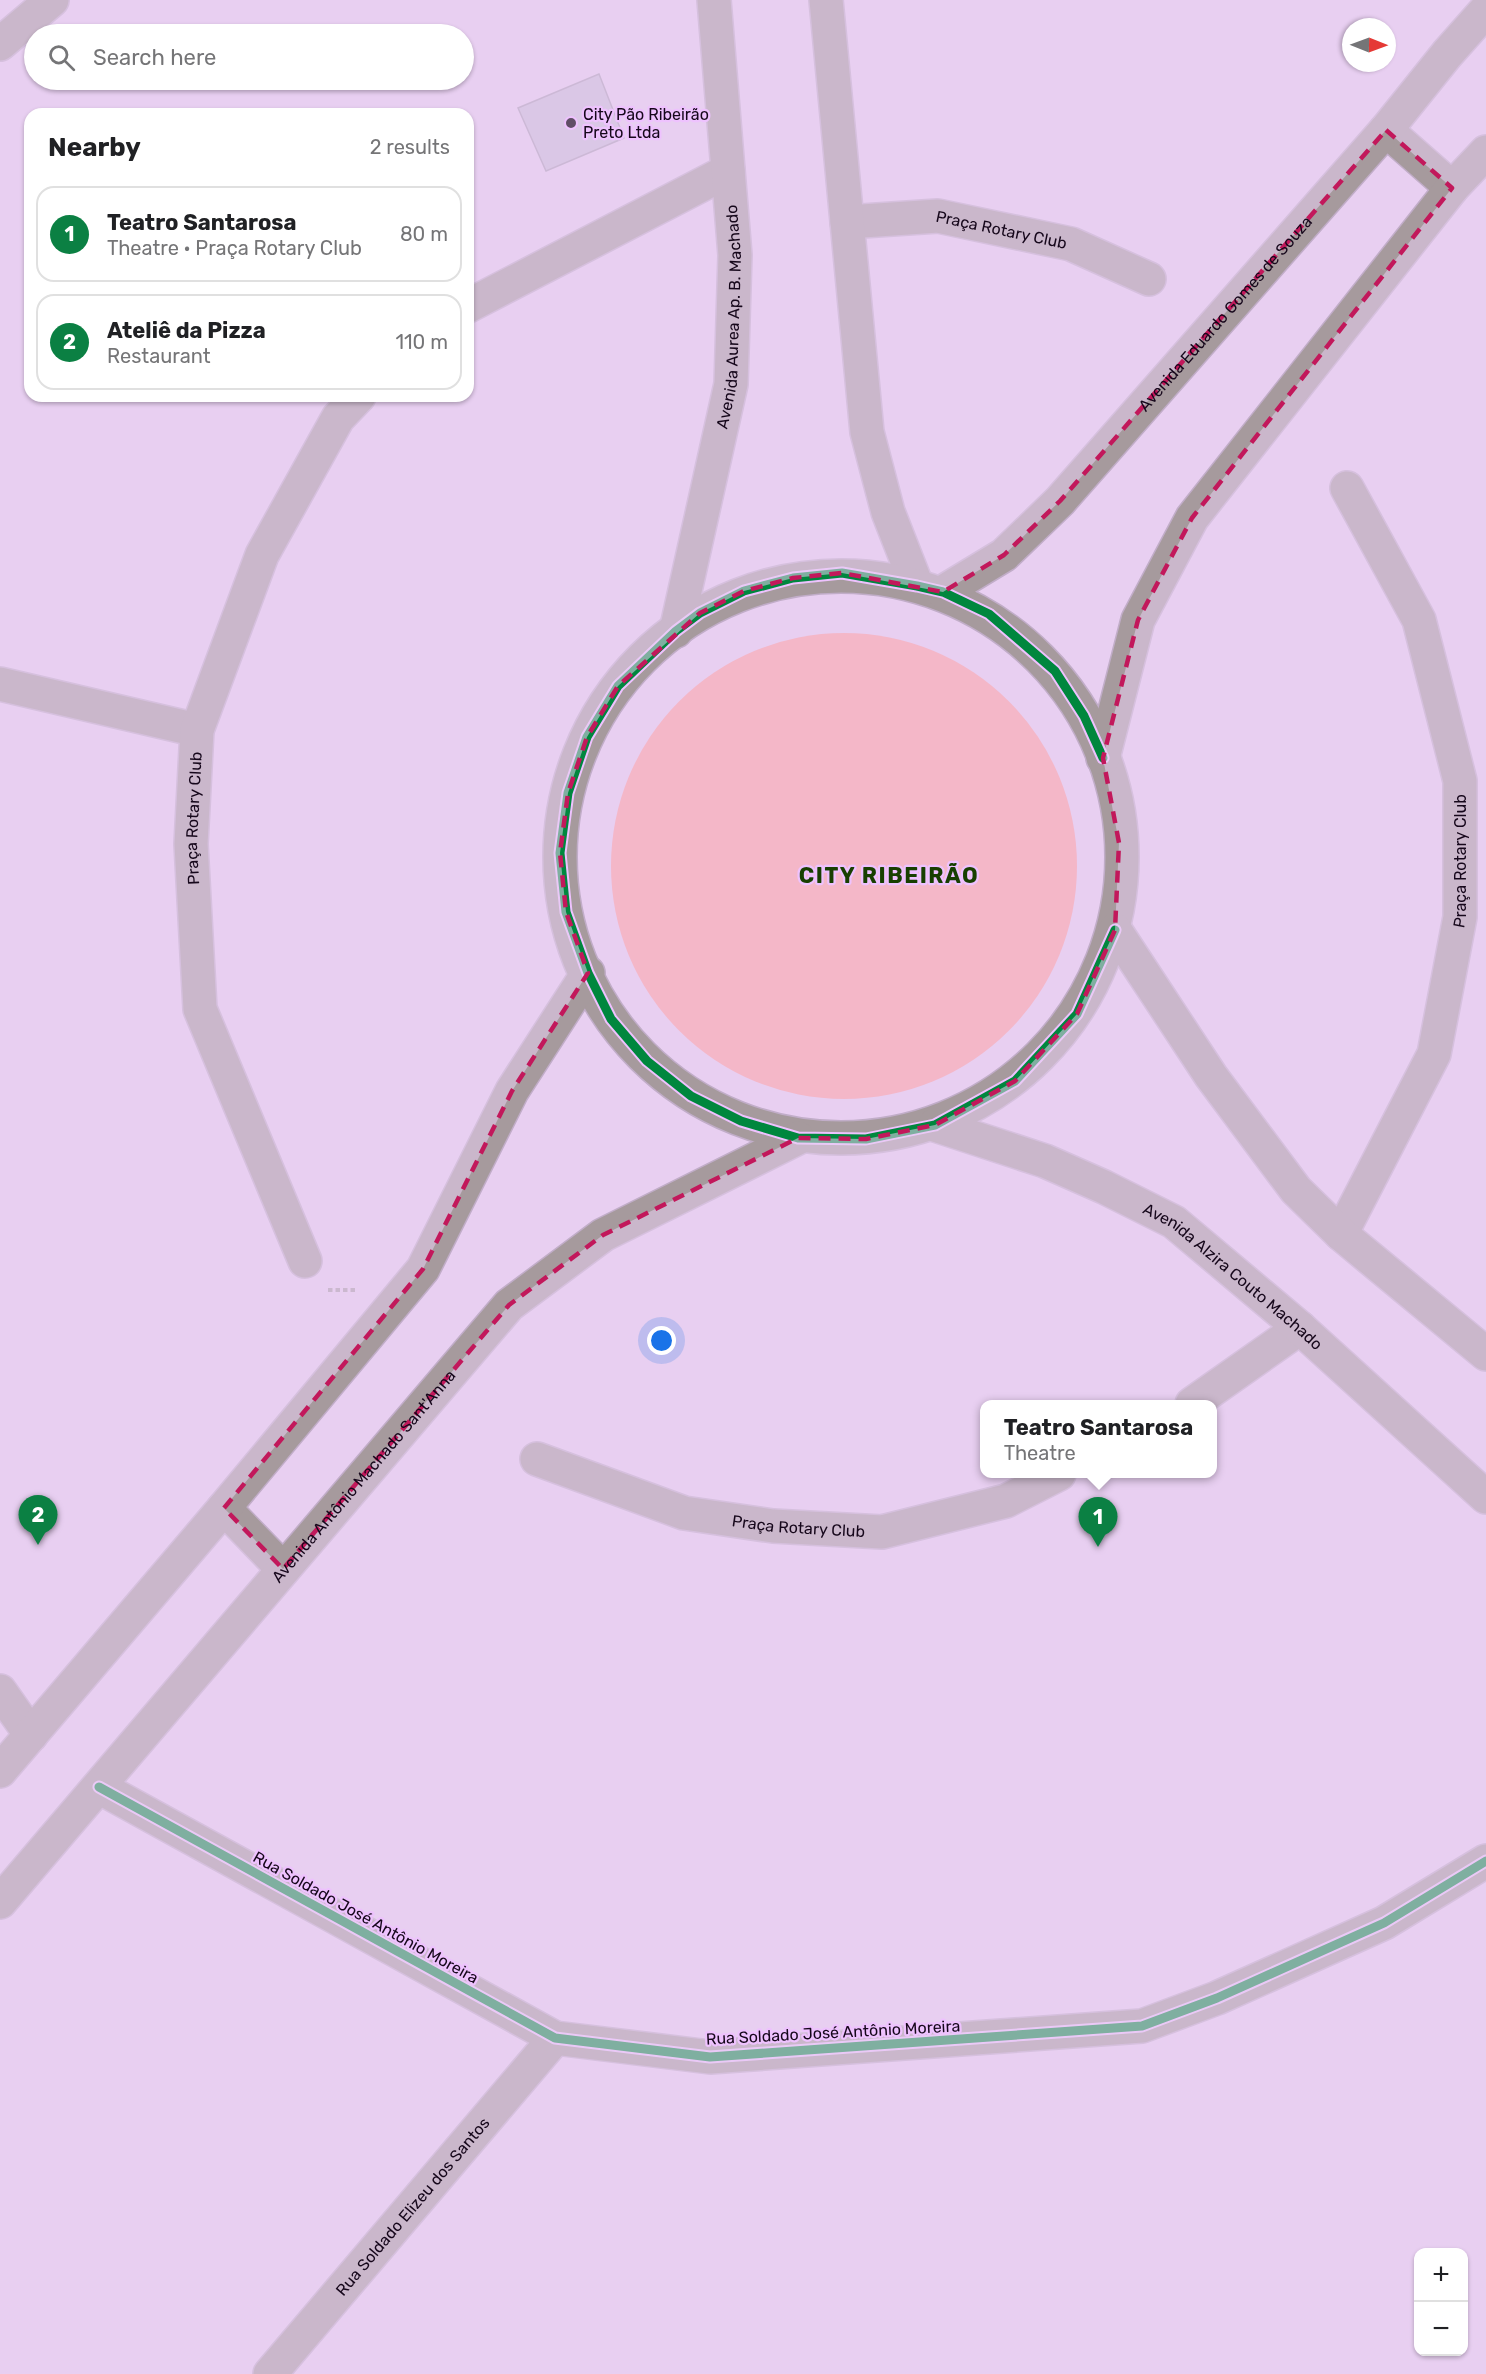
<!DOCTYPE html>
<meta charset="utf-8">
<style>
body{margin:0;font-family:Rubik,sans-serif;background:#f2f2f2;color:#202124}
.controls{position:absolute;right:18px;bottom:18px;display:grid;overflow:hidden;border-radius:12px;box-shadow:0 2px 4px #0004}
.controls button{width:54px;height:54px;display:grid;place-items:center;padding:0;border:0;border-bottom:2px solid #e0e0e0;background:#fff;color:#202124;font:30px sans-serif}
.compass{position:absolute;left:1342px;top:18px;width:54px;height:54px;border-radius:50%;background:#fff;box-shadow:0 2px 4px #0004;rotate:91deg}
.you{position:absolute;left:662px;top:1341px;width:21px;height:21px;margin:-15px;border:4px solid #fff;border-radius:50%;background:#1a73e8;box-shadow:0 0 0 9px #1a73e833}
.badge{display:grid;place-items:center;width:39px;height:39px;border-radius:50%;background:#0b8043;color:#fff;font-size:20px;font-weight:700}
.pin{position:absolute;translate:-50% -50px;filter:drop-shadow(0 2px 3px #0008)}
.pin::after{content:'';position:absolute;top:32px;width:21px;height:18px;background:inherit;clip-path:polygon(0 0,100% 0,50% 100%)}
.popup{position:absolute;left:980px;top:1400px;width:237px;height:78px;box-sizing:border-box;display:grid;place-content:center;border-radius:12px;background:#fff;filter:drop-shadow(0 2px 4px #0005);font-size:20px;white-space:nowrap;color:#757577}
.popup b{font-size:22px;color:#202124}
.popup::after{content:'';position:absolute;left:50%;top:100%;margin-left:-12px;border:12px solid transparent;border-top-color:#fff}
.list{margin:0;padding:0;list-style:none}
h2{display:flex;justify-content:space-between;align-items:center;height:78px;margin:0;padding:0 24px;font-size:26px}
h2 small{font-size:20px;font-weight:400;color:#757577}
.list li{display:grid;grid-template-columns:39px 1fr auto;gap:18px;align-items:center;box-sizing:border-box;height:96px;margin:0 12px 12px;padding:0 12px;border:2px solid #e0e0e0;border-radius:18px}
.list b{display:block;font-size:22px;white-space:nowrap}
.list p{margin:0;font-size:20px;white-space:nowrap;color:#757577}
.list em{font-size:20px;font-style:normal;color:#757577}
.icon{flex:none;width:33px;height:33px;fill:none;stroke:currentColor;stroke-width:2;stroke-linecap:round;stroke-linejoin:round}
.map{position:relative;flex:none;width:1486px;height:2374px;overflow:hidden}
.search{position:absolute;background:#fff;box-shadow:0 2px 4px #0004;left:24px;top:24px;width:450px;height:66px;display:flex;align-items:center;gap:15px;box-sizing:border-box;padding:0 21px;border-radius:33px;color:#757577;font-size:22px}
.panel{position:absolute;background:#fff;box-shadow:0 2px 4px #0004;left:24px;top:108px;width:450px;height:294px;border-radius:18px}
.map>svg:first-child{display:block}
</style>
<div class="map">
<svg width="1486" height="2374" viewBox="0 0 1486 2374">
<rect width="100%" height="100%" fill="#e8cff1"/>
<circle fill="#f4b7c8" cx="844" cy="866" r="233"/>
<path fill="#cbbdd9" stroke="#ac9db7" stroke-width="1.5" d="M599 74 624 138 546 171 518 108Z"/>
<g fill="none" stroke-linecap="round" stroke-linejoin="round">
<g stroke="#c1adc8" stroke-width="36">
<g id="minor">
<path d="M0 44 52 0"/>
<path id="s1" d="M847 222 938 216 1071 244 1149 279"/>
<path d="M468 306 728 171"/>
<path d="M0 684 197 730"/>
<path id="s2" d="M1341 1234 1434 1054 1460 917V781L1419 620 1347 488"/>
<path id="s3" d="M305 1261 200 1009 191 844 197 730 262 555 338 418 359 396"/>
<path d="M1192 1404 1300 1328"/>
<path id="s4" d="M537 1459 684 1513 773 1526 882 1532 1006 1501 1059 1474"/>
<path d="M0 1691 31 1735"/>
<path d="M99 1787 555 2038 710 2057 1142 2026 1217 1998 1384 1923 1486 1861"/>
<path id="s5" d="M270 2374 555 2038"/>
</g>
</g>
<g stroke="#c1adc8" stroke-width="36">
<g id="tertiary">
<path d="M826 0 867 432 888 512 917 586"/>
<path d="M1386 130 1452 188"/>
<circle cx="841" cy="857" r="281"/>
<path id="s6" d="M943 592 1004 555 1060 501 1386 130 1447 54 1486 10"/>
<path id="s7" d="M676 631 731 384 735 255 714 0"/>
<path d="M1103 758 1138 620 1192 518 1452 188 1486 152"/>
<path d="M1115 930 1211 1076 1296 1190 1341 1234 1486 1354"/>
<path id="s8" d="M935 1125 1045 1161 1104 1187 1174 1222 1300 1328 1486 1497"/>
<path d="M224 1508 283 1569"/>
<path d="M0 1771 224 1508 423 1269 512 1091 588 973"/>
<path id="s9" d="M0 1902 509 1305 603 1235 798 1138"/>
</g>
</g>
<path stroke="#a99ca6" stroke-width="4" stroke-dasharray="4.5 3" stroke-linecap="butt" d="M328 1290H356"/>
<use href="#minor" stroke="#a69a9d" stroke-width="33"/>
<use href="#tertiary" stroke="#a69a9d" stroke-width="33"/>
<g stroke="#eec2fe" stroke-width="13">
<g id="cycleway">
<path d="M1103 758 1084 716 1055 671 989 614 943 592 917 586 842 573 793 578 744 591 700 613 676 631 618 686 587 737 568 793 560 853 566 912 588 973 611 1019 647 1061 691 1096 741 1121 798 1138 866 1139 935 1125 1015 1081 1077 1014 1115 930"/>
<path d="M99 1787 555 2038 710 2057 1142 2026 1217 1998 1384 1923 1486 1861"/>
</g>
</g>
<use href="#cycleway" stroke="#00873e" stroke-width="9"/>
</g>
<path d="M0 0H1486V2374H0ZM1386 130 1452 188 1192 518 1138 620 1103 758 1119 843 1115 930 1077 1014 1015 1081 935 1125 866 1139 798 1138 603 1235 509 1305 283 1569 224 1508 423 1269 512 1091 588 973 566 912 560 853 568 793 587 737 618 686 700 613 744 591 793 578 842 573 943 592 1004 555 1060 501Z" fill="#e8cff1" fill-opacity=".55" fill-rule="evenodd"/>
<path fill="none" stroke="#c2185b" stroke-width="4.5" stroke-dasharray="12 8" stroke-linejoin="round" d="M1386 130 1452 188 1192 518 1138 620 1103 758 1119 843 1115 930 1077 1014 1015 1081 935 1125 866 1139 798 1138 603 1235 509 1305 283 1569 224 1508 423 1269 512 1091 588 973 566 912 560 853 568 793 587 737 618 686 700 613 744 591 793 578 842 573 943 592 1004 555 1060 501Z"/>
<circle fill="#604d66" stroke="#eec2fe" stroke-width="2" cx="571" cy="123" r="6"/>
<g text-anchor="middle" stroke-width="4.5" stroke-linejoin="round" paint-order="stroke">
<g font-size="16" fill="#16071b" stroke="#eec2fe" text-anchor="start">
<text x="583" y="120">City Pão Ribeirão<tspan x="583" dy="18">Preto Ltda</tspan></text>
</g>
<g font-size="16" fill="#16071b" stroke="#eec2fe">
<text dy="6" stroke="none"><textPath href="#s1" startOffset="156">Praça Rotary Club</textPath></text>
<text dy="6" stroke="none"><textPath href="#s6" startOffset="399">Avenida Eduardo Gomes de Souza</textPath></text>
<text dy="6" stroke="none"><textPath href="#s7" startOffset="320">Avenida Aurea Ap. B. Machado</textPath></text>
<text dy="6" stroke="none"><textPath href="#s3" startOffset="464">Praça Rotary Club</textPath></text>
<text dy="6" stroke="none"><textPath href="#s2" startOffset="398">Praça Rotary Club</textPath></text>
<text dy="6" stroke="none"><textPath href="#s8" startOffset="338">Avenida Alzira Couto Machado</textPath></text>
<text dy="6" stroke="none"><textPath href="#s9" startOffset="560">Avenida Antônio Machado Sant'Anna</textPath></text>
<text dy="6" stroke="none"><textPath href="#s4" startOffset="272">Praça Rotary Club</textPath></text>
<text transform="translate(366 1917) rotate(29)" y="6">Rua Soldado José Antônio Moreira</text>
<text transform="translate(833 2032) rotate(-3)" y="6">Rua Soldado José Antônio Moreira</text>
<text dy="6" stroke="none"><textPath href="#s5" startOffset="220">Rua Soldado Elizeu dos Santos</textPath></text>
</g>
<g font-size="22" font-weight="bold" letter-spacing="1.5" fill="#173f00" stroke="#eec2fe">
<text x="889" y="883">CITY RIBEIRÃO</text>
</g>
</g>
</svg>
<div class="controls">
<button>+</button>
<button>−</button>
</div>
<svg class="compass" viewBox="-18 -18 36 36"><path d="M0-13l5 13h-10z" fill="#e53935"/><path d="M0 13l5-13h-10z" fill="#757577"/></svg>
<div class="you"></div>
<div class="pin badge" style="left:1098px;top:1547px">1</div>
<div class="popup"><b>Teatro Santarosa</b>Theatre</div>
<div class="pin badge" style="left:38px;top:1545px">2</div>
<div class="search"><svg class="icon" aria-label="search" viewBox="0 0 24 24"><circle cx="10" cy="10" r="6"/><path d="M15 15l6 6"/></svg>Search here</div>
<section class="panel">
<h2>Nearby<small>2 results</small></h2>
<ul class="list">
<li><span class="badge">1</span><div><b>Teatro Santarosa</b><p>Theatre · Praça Rotary Club</p></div><em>80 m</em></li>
<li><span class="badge">2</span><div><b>Ateliê da Pizza</b><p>Restaurant</p></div><em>110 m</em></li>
</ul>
</section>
</div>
